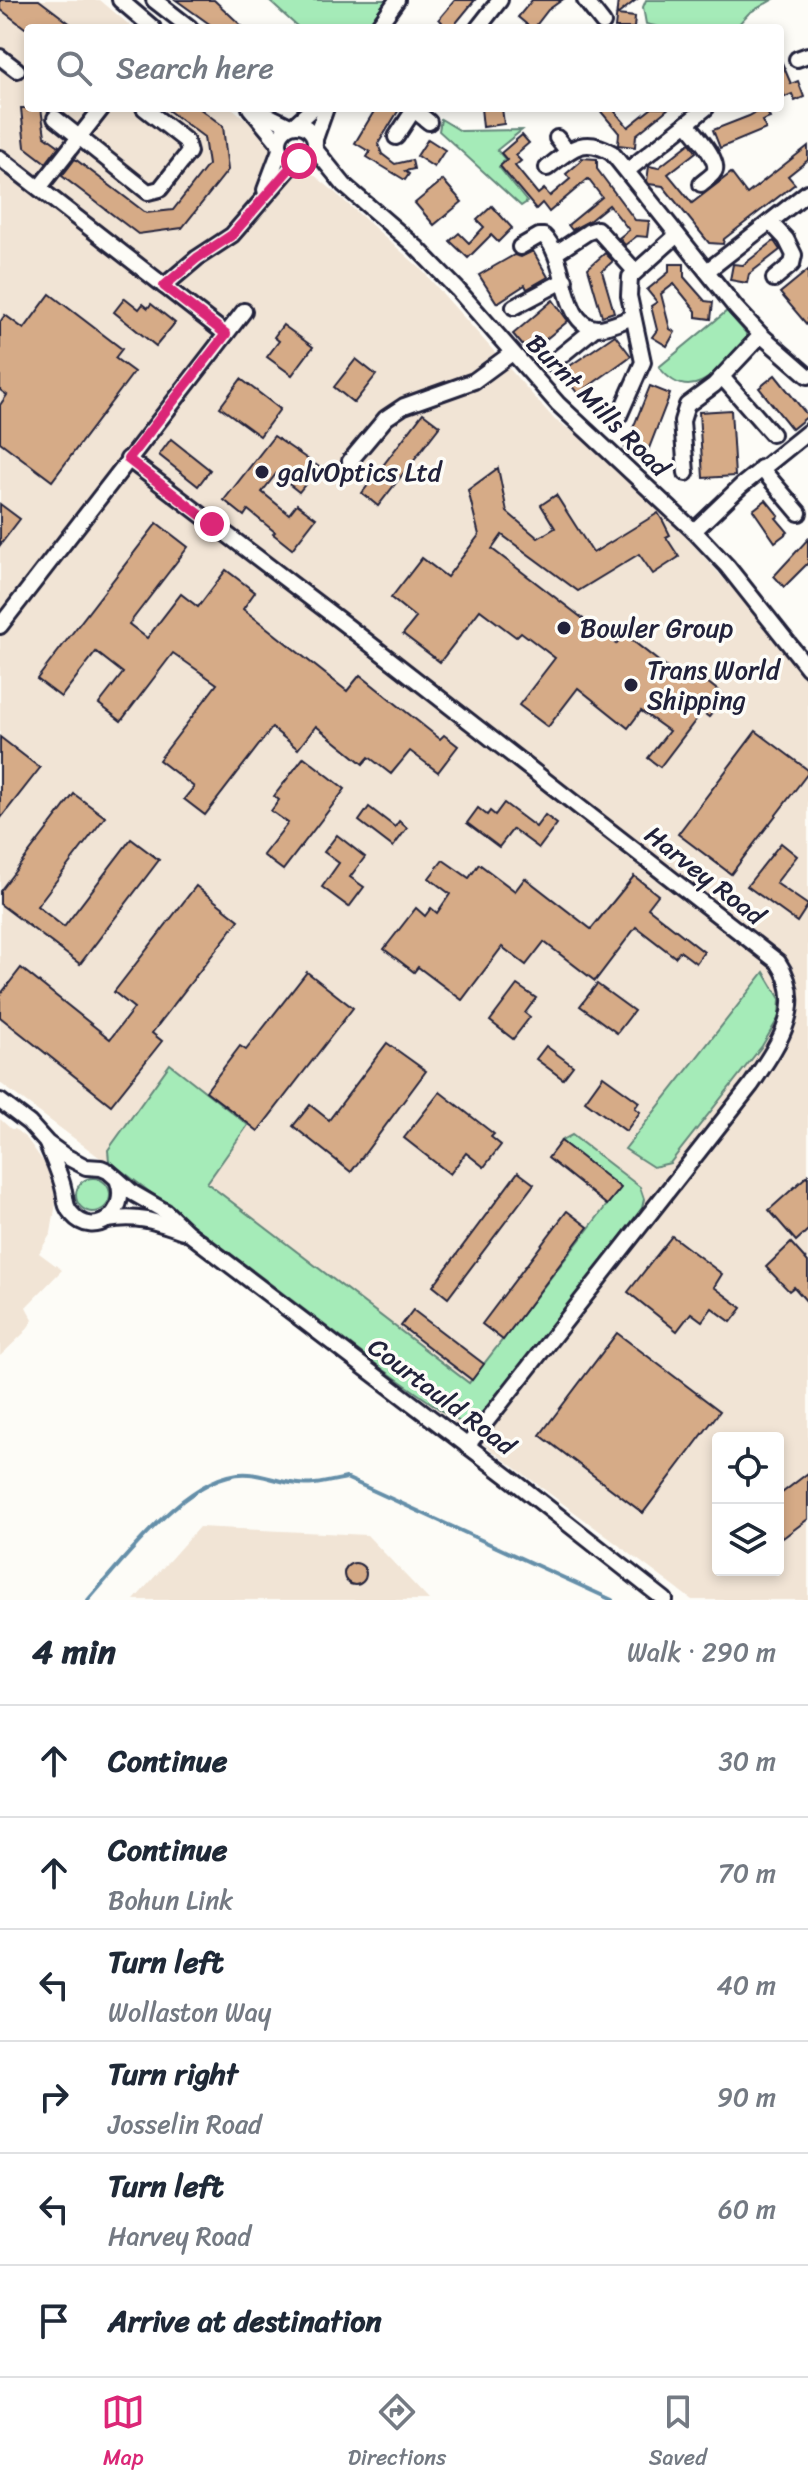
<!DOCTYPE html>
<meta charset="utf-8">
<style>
body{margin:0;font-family:Sriracha,sans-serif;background:#f6f6f7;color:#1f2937}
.controls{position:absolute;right:24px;bottom:24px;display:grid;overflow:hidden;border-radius:8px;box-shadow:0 4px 12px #0003}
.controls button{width:72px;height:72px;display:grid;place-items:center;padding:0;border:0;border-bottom:2px solid #e0e1e3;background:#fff;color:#1f2937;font:40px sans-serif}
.stop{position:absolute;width:24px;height:24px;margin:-18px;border:6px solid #db2777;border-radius:50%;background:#fff}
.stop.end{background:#db2777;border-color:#fff;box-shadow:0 2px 8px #0008}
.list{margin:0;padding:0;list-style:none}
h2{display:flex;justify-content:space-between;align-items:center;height:104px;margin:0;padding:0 32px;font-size:34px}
h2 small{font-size:26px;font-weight:400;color:#747a83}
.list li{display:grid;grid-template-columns:52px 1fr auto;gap:24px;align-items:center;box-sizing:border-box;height:112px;padding:0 32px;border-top:2px solid #e0e1e3}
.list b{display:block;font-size:30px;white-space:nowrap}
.list p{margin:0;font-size:26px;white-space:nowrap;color:#747a83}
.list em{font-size:26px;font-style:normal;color:#747a83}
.icon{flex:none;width:44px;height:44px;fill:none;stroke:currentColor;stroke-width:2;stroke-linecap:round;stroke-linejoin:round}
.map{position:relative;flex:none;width:808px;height:1600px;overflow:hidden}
.search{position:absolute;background:#fff;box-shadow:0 4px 12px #0003;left:24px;right:24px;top:24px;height:88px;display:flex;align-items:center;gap:20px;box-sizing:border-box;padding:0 28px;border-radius:8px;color:#747a83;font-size:30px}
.sheet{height:776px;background:#fff}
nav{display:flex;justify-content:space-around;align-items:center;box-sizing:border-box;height:112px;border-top:2px solid #e0e1e3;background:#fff;font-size:22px;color:#747a83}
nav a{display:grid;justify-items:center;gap:4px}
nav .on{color:#db2777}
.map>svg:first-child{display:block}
</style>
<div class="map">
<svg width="808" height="1600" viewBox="0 0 808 1600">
<rect width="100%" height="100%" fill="#fdfcf7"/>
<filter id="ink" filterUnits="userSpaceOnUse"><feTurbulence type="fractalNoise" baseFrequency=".0125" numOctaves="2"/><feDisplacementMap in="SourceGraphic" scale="16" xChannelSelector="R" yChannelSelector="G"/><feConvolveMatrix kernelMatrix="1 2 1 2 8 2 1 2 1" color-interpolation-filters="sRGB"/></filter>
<g filter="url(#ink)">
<g fill="#f1e4d5" fill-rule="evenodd">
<path d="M0 0H100L133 28H28V108H232L330 188 420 268 555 420 580 436 687 538 734 590 808 681V1600H692L0 1083ZM718 1438H778V1570H718Z"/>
<path d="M0 1119 11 1129H15L27 1139 45 1164 52 1182 56 1203 51 1233 39 1253 62 1270 26 1307 33 1320 24 1333 0 1356Z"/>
<path d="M199 1527 367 1535 429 1600H134Z"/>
</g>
<g fill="#a5ebb8" stroke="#64867a" stroke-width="2">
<path d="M268 0H389L368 28H299Z"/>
<path d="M646 0H772L749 13 737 26 731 28H664L646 24 643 7Z"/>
<path d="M441 119 461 131 522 130 497 150 505 159 499 167 527 202 521 206 439 131Z"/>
<path d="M727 311 746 333V339C723 364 693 411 659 367Z"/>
<path d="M764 972 780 999 779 1017 762 1046 670 1163 653 1167 625 1149Z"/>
<path d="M170 1064 248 1125 207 1183 469 1383 620 1188 561 1141 572 1135 640 1187 644 1199 642 1208 475 1430 451 1417 381 1368 109 1161 108 1150Z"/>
<circle cx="93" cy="1195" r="17"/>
</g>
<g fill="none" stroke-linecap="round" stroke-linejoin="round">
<path stroke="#658fa9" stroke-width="4" d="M88 1600C123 1561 191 1469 249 1474 263 1475 277 1481 291 1483 310 1487 327 1482 346 1478L612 1600"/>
</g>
<g fill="#d6ab87" stroke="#22223b" stroke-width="2">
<path d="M0 0H39L76 28H25L0 9Z"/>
<path d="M176 0H214L244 28H215Z"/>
<path d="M455 0H475L452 28H437L442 22 439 19Z"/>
<path d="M532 0H562L548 10 534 28H531L518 17Z"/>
<path d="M618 0H636L617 15 635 17 634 28H615Z"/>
<path d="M780 58 791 84 798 81 804 97 795 101 792 94 785 97 780 85Z"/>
<path d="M21 108H41L45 136 59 146 46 163 25 147Z"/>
<path d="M165 108H199L223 126 228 170 182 228 138 234 62 176 75 159 146 213 173 210 208 165 204 137Z"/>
<path d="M376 108H400L378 144 382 154 395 164 412 160 414 169 405 171 409 174 405 180 367 157 370 152 355 143Z"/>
<path d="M481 108H502L504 124 483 127Z"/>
<path d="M598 108H612L628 127 652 108H669L636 135 635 147 618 145 619 133Z"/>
<path d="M754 108H765L770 118 762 121 766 129 720 148 713 130 749 116 756 112Z"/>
<path d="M522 135 529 143 515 155 521 161 515 166 538 194 544 189 550 196 570 179 566 174 580 162 581 158 597 159V169L635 220 649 221 647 237 637 236 625 245 619 238 629 230 609 205 589 221 572 230 568 225 602 197 588 179 549 212 542 203 536 209 500 166 507 160 501 153Z"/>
<path d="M428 139 445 150 434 167 417 156Z"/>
<path d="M690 143 696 152 668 174 692 203 731 173 747 194 808 146V160L788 176 795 184 724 239 723 244 709 243 663 186 649 184 647 181 649 166 658 168Z"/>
<path d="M443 180 462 202 434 225 415 203Z"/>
<path d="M492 206 512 228 498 242 491 235 468 258 450 241 459 233 469 243 484 227 477 220Z"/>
<path d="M774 241 780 250 749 274 747 283 730 280 733 264 743 265Z"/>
<path d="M533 251 548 277 527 289 525 285 497 303 479 275 514 255 521 257Z"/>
<path d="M605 253 613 261 602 271 614 312 602 316 588 268Z"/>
<path d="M669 264H684V277L705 301 713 302 711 319 696 317V311L674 284 661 294 670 329 675 332 667 346 652 337 657 330 651 306 657 302 647 290 669 272Z"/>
<path d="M808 270V326L780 293Z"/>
<path d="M50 294 122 349 115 358 134 372 52 481 0 442V405L7 395 0 390V322L5 315 24 329Z"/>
<path d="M125 298 139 309 143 304 148 308 151 304 175 323 156 346 114 312Z"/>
<path d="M553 300 568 321 529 353 513 334Z"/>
<path d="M283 325 313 347 292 375 267 357 279 341 274 337Z"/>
<path d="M615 335 631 356 578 394 561 372Z"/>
<path d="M356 359 376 375 354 403 334 387Z"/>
<path d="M775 375 808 416 792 429 759 388Z"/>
<path d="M241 379 280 409 260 436 220 407Z"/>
<path d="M650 386 670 394 646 456 625 448Z"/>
<path d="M731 410 735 476 703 478 699 412Z"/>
<path d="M423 413 440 426 378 506 362 493Z"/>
<path d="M274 436 319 467 299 492 276 474 262 492 289 514 297 504 316 518 292 549 273 534 275 532 248 510 244 516 224 500Z"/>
<path d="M171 439 210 470 198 486 159 455Z"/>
<path d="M498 468 507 512 538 538 555 528 541 505 556 495 593 553 658 513 663 521 670 535 666 537 679 557 653 574 639 554 578 591 502 535 492 549 616 644 624 634 690 686 698 675 725 696 709 717 702 712 660 767 648 758 669 731 641 711 628 728 578 688 548 727 519 705 555 658 521 632 516 637 480 610 440 662 403 634 416 618 391 598 422 558 447 577 479 535 468 490Z"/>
<path d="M766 500 779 516 776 518 788 532 775 542 753 510Z"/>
<path d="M0 504 20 519 0 545Z"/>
<path d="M157 523 188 547 129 624 147 638 181 594 198 607 226 570 255 592 243 609 347 691 360 675 440 739 444 735 458 746 438 772 410 751 391 774 369 757 363 764 316 726 298 749 272 728 205 815 184 799 194 787 159 760 217 684 173 653 121 721 99 704 123 673 96 652 61 697 37 679Z"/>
<path d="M808 539V563L784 587 774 576Z"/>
<path d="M756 731 808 770V773L731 874 678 834Z"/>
<path d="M0 737 40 768 0 819Z"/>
<path d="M304 757 345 789 283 870 263 855 288 823 271 811 279 800 274 796Z"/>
<path d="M74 794 105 817 37 906 64 927 131 839 159 860 80 964 0 904V891Z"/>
<path d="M504 803 536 827 545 815 557 824 539 848 513 829 499 847 467 823 478 808 487 815 490 811 495 815Z"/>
<path d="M369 807 395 827 399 821 407 828 393 847 359 821Z"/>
<path d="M337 835 365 857 350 877 364 887 349 907 322 887 339 863 324 852Z"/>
<path d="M781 843 797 856 776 883 808 905 797 922 747 886Z"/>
<path d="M443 860 469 878 479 864 515 891 525 878 591 929 634 876 658 895 648 908 704 952 696 963 680 951 675 957 636 927 595 981 544 942 526 965 502 947 462 1000 418 967 414 972 384 949 416 908 425 916 431 908 437 913 450 894 429 878Z"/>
<path d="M196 886 239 920 152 1033 162 1041 111 1105 0 1017V995L21 968 110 1039 134 1008 114 992Z"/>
<path d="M307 972 353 1008 258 1131 206 1091 240 1046 246 1050Z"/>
<path d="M597 984 634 1011 617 1033 580 1006Z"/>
<path d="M517 985 536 998 525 1013 530 1017 513 1039 490 1021Z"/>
<path d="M387 1043 426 1071 351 1172 293 1126 310 1105 329 1120Z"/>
<path d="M546 1046 573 1066 563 1079 536 1059Z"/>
<path d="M603 1076 639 1102 635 1108 640 1112 626 1131 585 1101Z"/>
<path d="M440 1092 494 1134 491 1137 501 1145 484 1167 466 1153 450 1174 404 1138Z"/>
<path d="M561 1141 621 1188 607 1205 548 1158Z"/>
<path d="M518 1172 534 1184 448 1298 433 1286Z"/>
<path d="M808 1175V1230L796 1241 769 1210Z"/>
<path d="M567 1211 588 1227 503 1340 482 1324Z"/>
<path d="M672 1236 722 1274 714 1287 742 1308 731 1322 712 1308 702 1321 691 1313 677 1331 628 1292Z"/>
<path d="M791 1243 808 1262V1303L794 1287 789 1291 766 1267Z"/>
<path d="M413 1310 484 1364 472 1380 401 1326Z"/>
<path d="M617 1333 720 1411 643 1513 540 1435Z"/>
<path d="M808 1473V1519L783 1538 778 1532V1496Z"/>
<circle cx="355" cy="1574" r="11"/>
</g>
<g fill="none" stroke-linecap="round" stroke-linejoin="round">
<g stroke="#22223b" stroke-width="20">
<g id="minor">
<path d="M120 0 153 28"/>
<path d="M154 0 190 28"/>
<path d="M585 0 603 23"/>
<path d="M377 28 397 0"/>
<path d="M478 28 500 0"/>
<path d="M0 57 17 70"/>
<path d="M797 59 808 55"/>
<path d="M250 108 279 143"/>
<path d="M253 108 290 126"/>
<path d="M414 110 429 122"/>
<path d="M55 118 148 192 160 189 189 152 186 141 144 108"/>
<path d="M687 123C694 132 718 158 715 170 714 175 705 180 701 184"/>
<path d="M295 124 313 108"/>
<circle cx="297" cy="143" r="18"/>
<path d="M396 137 415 108"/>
<path d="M557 138 568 152"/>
<path d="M315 139 326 108"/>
<path d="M314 148 344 185 416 247 457 289 558 404 694 531 727 566 808 668"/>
<path d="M0 158 226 334"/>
<path d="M547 168C570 150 583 135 612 153L736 308 761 335 808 376"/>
<path d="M628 170 706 108"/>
<path d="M39 188 102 108"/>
<path d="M265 190 280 150"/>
<path d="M770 222 786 239 794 255 792 264 774 279"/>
<path d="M520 247 539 236H544C568 258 561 327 597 328 609 328 622 321 633 317"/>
<path d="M556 253 588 232 597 229 635 271"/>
<path d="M707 271 808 192"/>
<path d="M164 286 197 258 232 235 296 161"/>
<path d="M514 307 565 280"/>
<path d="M552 363 595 328"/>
<path d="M722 377 772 434"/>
<path d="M619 416 643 362 629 296 630 277 677 235"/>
<path d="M128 459 347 626 778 962C808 1006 777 1046 751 1085L467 1446"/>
<path d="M350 461 386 418 404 406 474 381 512 353"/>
<path d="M761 468 799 513"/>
<path d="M686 473 682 421 687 405 714 385 761 335"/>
<path d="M694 531 741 486 808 432"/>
<path d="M0 626 244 311"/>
<path d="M0 1101 29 1123 47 1143 65 1156 86 1167 101 1168 108 1171 133 1193 166 1212 187 1232 519 1485 665 1600"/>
<path d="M47 1144C53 1159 61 1175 64 1191 66 1200 65 1207 72 1214 94 1240 129 1213 118 1182"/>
<path d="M107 1220C138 1215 154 1221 183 1231"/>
</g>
</g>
<use href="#minor" stroke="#fdfcf7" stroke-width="14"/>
</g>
</g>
<g fill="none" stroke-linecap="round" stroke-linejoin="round" filter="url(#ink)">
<path stroke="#db2777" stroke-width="10" d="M212 524 128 459 226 334 164 286 197 258 232 235 296 161H299"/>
</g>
<g fill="#22223b" stroke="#fdfcf7" stroke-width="3">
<circle cx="262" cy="472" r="8"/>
<circle cx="564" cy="628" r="8"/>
<circle cx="631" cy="685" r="8"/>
</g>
<g text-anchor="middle" stroke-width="7" stroke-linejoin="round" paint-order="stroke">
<g font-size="26" fill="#22223b" stroke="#fdfcf7">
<text transform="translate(598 405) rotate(45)" y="9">Burnt Mills Road</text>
<text transform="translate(705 875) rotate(38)" y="9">Harvey Road</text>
<text transform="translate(442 1396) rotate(37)" y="9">Courtauld Road</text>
</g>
<g font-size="26" fill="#22223b" stroke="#fdfcf7" text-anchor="start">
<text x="278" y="481">galvOptics Ltd</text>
<text x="580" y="637">Bowler Group</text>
<text x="647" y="679">Trans World<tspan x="647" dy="30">Shipping</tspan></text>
</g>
</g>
</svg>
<div class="controls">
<button><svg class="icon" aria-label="locate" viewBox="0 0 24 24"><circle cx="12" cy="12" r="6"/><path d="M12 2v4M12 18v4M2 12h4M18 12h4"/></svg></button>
<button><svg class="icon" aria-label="layers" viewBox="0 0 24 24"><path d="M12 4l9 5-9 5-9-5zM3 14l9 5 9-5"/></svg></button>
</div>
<div class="stop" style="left:299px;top:161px"></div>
<div class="stop end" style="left:212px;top:524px"></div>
<div class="search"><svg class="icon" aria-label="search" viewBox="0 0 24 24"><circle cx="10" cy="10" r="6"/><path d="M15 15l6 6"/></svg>Search here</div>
</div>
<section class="sheet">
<h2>4 min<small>Walk · 290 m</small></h2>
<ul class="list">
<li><svg class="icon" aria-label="ahead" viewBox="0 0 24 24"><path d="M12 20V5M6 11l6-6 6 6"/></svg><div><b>Continue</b></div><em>30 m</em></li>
<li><svg class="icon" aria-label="ahead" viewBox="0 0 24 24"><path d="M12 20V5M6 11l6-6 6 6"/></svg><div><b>Continue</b><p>Bohun Link</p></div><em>70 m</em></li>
<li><svg class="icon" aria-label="left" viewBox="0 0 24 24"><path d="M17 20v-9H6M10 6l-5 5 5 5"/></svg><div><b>Turn left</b><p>Wollaston Way</p></div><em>40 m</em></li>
<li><svg class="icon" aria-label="right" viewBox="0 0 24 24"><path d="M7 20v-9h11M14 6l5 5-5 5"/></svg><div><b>Turn right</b><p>Josselin Road</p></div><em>90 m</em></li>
<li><svg class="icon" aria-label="left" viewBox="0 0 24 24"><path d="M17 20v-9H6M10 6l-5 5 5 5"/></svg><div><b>Turn left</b><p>Harvey Road</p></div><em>60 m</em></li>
<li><svg class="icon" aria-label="arrive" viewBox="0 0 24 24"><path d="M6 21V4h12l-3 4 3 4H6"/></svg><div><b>Arrive at destination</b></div></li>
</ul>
</section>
<nav>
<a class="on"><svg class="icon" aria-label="map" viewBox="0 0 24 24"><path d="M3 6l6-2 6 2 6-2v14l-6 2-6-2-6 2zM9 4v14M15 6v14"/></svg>Map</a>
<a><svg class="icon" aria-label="directions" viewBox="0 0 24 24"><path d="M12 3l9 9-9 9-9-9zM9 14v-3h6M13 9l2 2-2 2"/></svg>Directions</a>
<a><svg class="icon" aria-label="saved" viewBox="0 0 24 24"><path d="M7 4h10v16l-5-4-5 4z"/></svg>Saved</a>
</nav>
